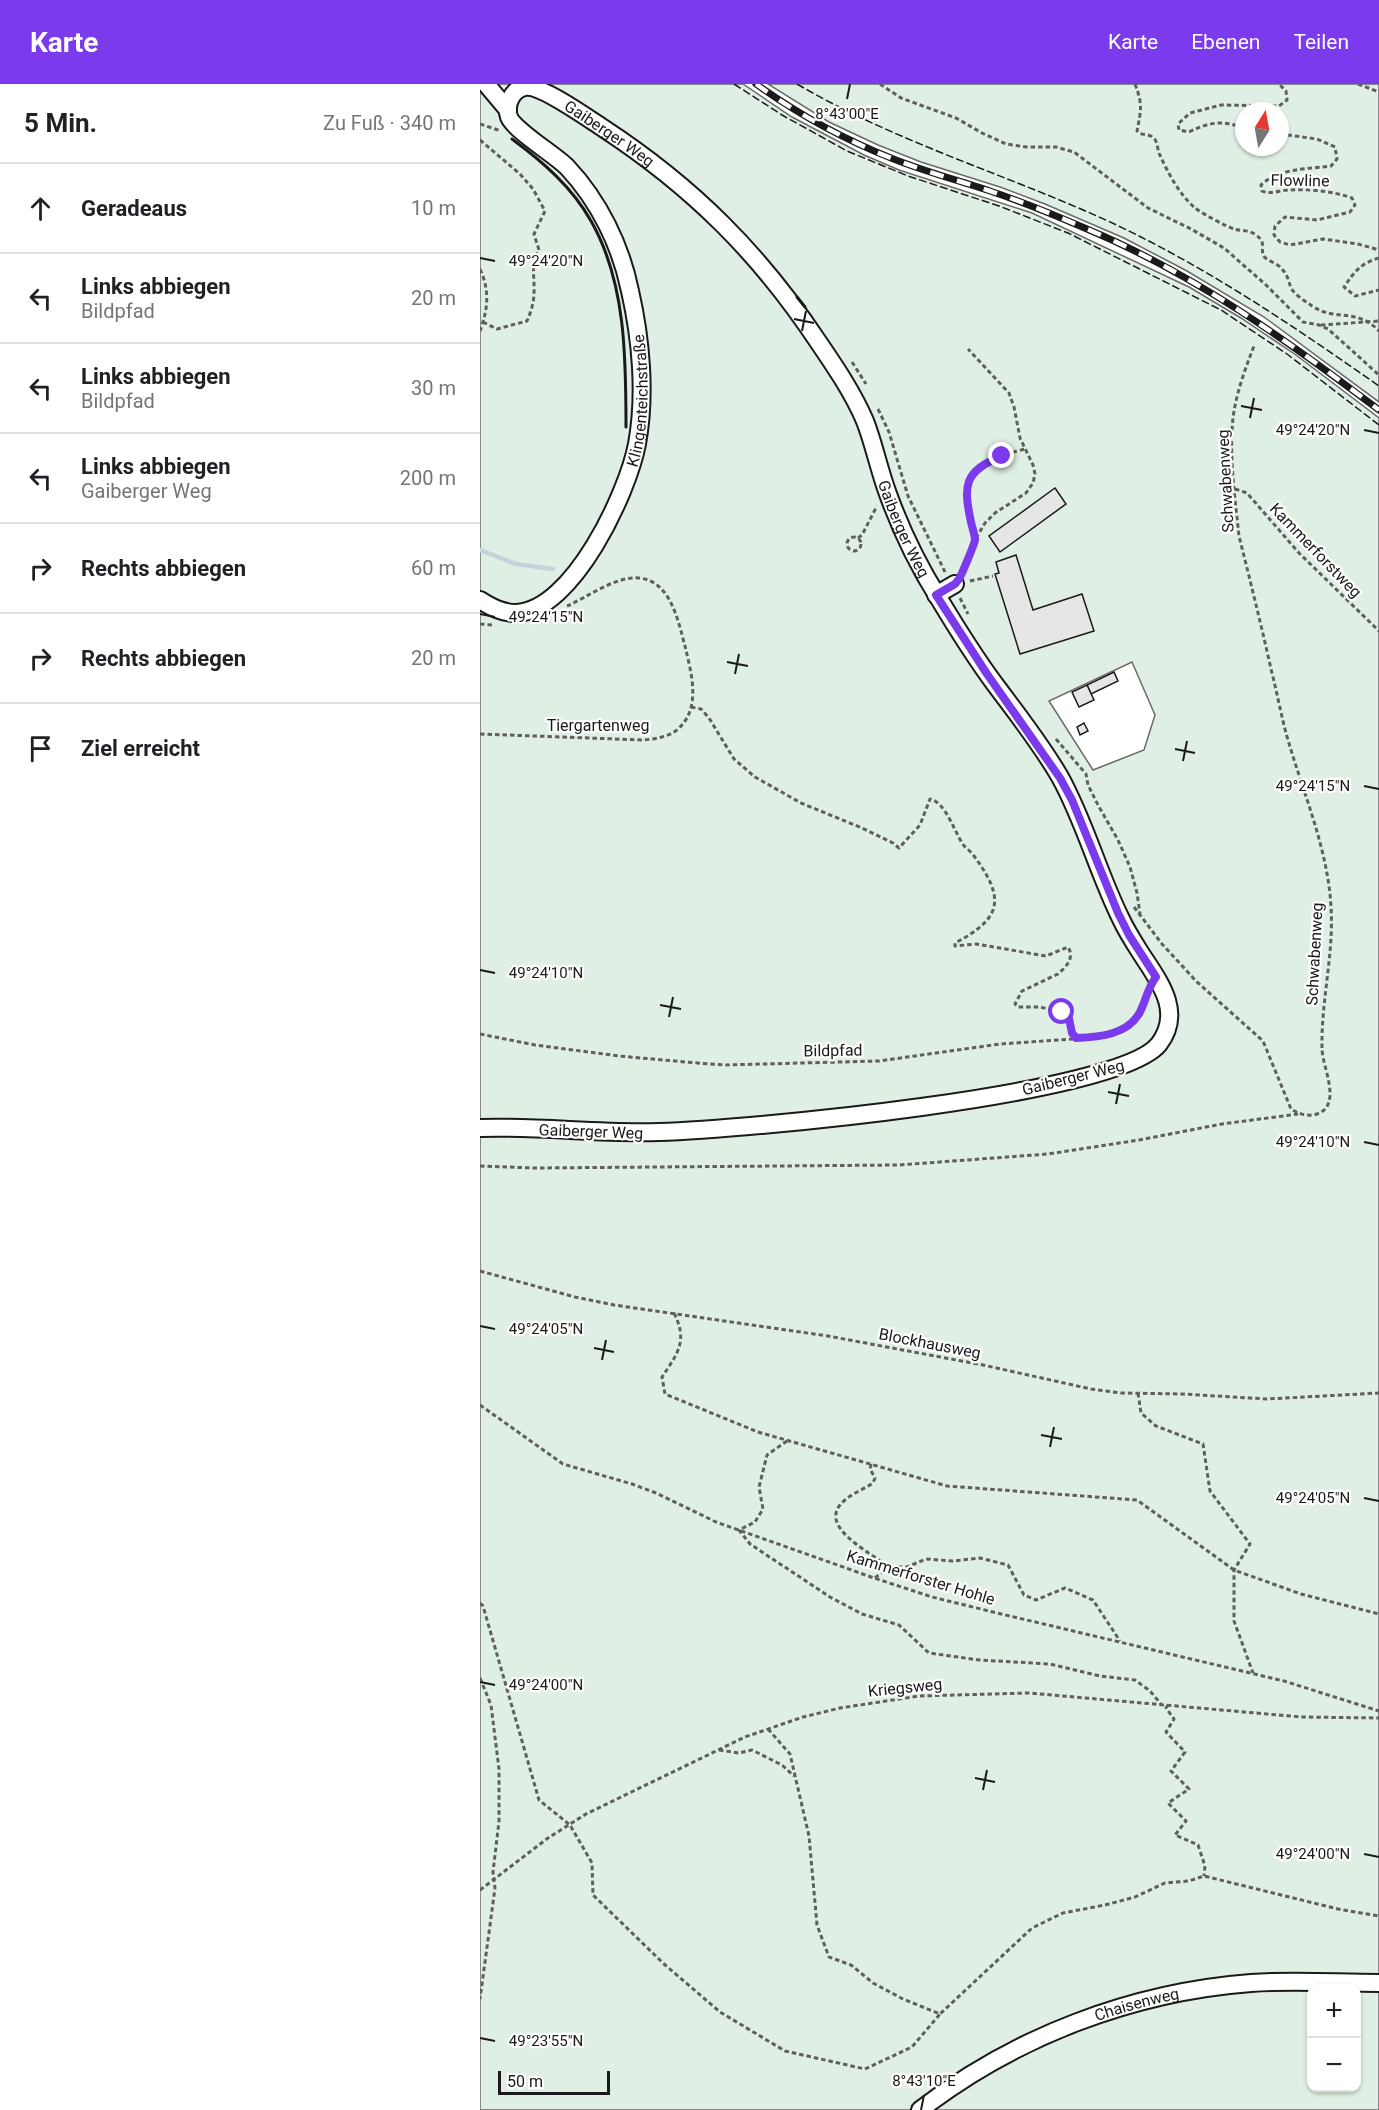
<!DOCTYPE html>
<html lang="de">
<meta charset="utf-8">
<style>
body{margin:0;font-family:Roboto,sans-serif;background:#f2f2f2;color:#202124}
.controls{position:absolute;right:18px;bottom:18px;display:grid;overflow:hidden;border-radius:12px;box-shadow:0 2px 4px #0004}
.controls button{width:54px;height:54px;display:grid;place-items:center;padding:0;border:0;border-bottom:2px solid #e0e0e0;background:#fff;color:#202124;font:30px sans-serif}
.compass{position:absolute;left:755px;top:18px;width:54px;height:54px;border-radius:50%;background:#fff;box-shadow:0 2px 4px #0004;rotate:11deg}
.scale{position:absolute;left:18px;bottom:15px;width:112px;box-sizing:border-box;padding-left:6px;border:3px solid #1a1a1a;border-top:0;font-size:16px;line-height:21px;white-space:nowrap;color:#1a1a1a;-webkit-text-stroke:4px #fff;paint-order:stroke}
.stop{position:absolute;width:18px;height:18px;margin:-14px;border:4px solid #7c3aed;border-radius:50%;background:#fff}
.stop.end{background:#7c3aed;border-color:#fff;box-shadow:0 2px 6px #0008}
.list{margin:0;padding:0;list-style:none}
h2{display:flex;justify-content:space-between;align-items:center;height:78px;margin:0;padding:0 24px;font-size:26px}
h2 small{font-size:20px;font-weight:400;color:#757577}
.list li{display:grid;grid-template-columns:39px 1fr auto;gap:18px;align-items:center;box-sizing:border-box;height:90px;padding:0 24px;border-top:2px solid #e0e0e0}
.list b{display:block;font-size:22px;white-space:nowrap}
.list p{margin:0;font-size:20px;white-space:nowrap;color:#757577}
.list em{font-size:20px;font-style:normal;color:#757577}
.icon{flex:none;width:33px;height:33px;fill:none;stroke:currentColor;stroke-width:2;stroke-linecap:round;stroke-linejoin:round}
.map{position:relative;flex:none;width:899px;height:2026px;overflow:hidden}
header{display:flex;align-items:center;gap:36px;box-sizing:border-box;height:84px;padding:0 30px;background:#7c3aed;color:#fff}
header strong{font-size:28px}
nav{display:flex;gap:33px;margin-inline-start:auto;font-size:21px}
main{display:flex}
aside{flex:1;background:#fff}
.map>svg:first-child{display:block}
</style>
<header>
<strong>Karte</strong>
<nav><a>Karte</a><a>Ebenen</a><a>Teilen</a></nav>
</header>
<main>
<aside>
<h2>5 Min.<small>Zu Fuß · 340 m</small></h2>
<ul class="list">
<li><svg class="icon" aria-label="ahead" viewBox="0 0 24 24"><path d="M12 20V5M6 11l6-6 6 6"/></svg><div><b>Geradeaus</b></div><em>10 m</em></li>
<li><svg class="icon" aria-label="left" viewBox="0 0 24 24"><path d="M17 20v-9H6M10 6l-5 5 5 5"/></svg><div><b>Links abbiegen</b><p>Bildpfad</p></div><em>20 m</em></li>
<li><svg class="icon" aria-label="left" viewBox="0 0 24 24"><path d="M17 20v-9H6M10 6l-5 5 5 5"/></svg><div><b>Links abbiegen</b><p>Bildpfad</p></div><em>30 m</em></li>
<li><svg class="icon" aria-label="left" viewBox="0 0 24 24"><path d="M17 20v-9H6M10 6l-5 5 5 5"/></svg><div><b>Links abbiegen</b><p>Gaiberger Weg</p></div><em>200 m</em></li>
<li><svg class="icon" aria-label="right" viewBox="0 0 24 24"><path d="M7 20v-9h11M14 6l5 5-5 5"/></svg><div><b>Rechts abbiegen</b></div><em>60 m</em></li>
<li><svg class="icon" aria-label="right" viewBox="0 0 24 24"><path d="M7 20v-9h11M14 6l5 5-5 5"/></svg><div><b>Rechts abbiegen</b></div><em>20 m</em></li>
<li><svg class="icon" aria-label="arrive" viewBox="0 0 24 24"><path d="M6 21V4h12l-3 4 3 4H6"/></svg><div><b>Ziel erreicht</b></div></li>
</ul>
</aside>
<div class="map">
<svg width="899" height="2026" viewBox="0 0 899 2026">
<rect width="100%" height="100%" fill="#fff"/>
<g fill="#e0efe3" stroke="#6a6a6a" stroke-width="1.5" fill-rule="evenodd">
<path d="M0 0H263L312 33 384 71 419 86 552 129 709 203 761 234 816 271 899 334V2026H0ZM652 578 675 631 664 666 613 686 569 617ZM832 1904H876V2004H832Z"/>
<path d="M288 0H899V318L784 233 707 187 644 154 565 120 520 103 441 78 398 61 349 38ZM764 27H800V63H764Z"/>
</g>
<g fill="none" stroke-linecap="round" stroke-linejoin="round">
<path stroke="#c6d2dc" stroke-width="4.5" d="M0 466 36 480 73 485"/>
</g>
<g fill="#e6e6e6" stroke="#1a1a1a" stroke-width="1.5">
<path d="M575 404 586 420 520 468 509 452Z"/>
<path d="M536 471 553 526 602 510 614 547 540 570 515 490 519 489 516 478Z"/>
<path d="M634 588 638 597 611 610 607 601Z"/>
<path d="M607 601 614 616 599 623 592 608Z"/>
<path d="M604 639 608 647 600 651 597 643Z"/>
</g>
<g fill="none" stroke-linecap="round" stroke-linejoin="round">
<g stroke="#1a1a1a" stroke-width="20">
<g id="minor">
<path d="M6 0 28 26"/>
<path d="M456 511 475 500"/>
<path id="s1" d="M0 516C11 523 22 529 36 529 93 527 148 408 157 360 166 311 161 255 150 207 141 162 119 117 87 83 75 71 34 46 29 33 25 21 32 5 45 3 60 0 109 35 123 44 213 103 280 170 339 259 356 284 373 309 385 337 394 360 399 386 408 410 421 446 438 481 458 513 476 543 494 572 514 599 537 630 561 660 580 693 605 738 618 789 641 835 646 846 653 857 660 868 678 896 704 927 679 960 639 1012 257 1046 179 1048 119 1050 60 1042 0 1044"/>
<path id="s2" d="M440 2026C534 1953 652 1908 771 1899 813 1896 857 1899 899 1899"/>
</g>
</g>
<g stroke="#5f5f5f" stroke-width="3" stroke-dasharray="4.5 3" stroke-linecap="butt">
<path d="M400 0 421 14 476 34 502 49 526 60 546 63H576L594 68 668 124 711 145 744 164 786 201 823 238 839 241 848 245 899 291"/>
<path d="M655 0C663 21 661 26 657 47L659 49C663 51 669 50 672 53 678 56 677 64 679 69 687 87 699 110 714 123 719 128 747 143 754 145 761 147 770 146 776 151 786 158 781 162 783 171 785 176 797 179 801 184 808 191 808 196 811 204 815 211 825 217 832 222 856 238 876 223 899 247"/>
<path d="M878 0 899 8"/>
<path d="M0 40 21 47"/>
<path d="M764 44C741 36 730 38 709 48L699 46 698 40 710 29 741 21 799 22 807 16 806 7 799 0"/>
<path d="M800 50 837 55 855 63 857 75 851 82C828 85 799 84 781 101L782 107C791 111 800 106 810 106 830 105 852 107 872 114L875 121 870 128 837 136 805 133 795 142 794 151 800 158 810 161 843 155 878 160 899 166"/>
<path d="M0 56 40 90 53 105 65 127 54 150 59 166C50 179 55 194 54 209 54 218 51 228 47 237L17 245 3 238"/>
<path d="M899 174C881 179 874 188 864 203L875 212 899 206"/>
<path d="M0 185C10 207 8 225 0 247"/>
<path d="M841 241 899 237"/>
<path d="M372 278 386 300"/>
<path d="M398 325 409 348 428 412 465 488"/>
<path d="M755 405 767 409 819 469 899 547"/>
<circle cx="374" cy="460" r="7"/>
<path d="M378 454 382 451 397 422"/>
<path d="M494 454C491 438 483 418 487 402 491 378 526 370 545 365"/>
<path d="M482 489 492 461 505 439 515 429 546 409 553 399 555 390 553 381 540 354 534 323 529 309 488 265"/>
<path d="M490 497 513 492"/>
<path d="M480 514 488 530"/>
<path d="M0 540 12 541"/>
<path d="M211 623 221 625 229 634 254 675 275 693 321 719 382 744 413 759 419 764 440 741 450 715C465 718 474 746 482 759 485 764 491 767 494 772 525 814 523 834 475 859V862L496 860 566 872 588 863C595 874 586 883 578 890L542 907 535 920 538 923H560L588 930 592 949 596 954"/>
<path d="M0 650 163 656C175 655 189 653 198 645 222 624 211 588 205 562 198 537 191 497 159 494 135 492 108 513 87 522"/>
<path d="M576 655 606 690 608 701 618 721 638 756 650 783 657 809 660 830"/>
<path d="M654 823 682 860 716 897 783 957 811 1025C819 1030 828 1033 837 1030 863 1021 842 983 842 964 841 917 854 870 851 823 848 766 824 711 808 656 801 632 797 608 791 585 781 540 770 496 759 452 755 414 749 373 753 334 756 310 765 285 774 262"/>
<path d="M0 950 55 961 139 972 217 979 245 981 399 977 520 960 609 954 635 949 654 937 667 911"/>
<path d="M0 1082 54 1084 419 1081 568 1070 659 1056 742 1040 818 1030"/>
<path d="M0 1187 95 1213 134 1221 348 1252 503 1281 611 1305 641 1309 702 1310 787 1315 899 1309"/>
<path d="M194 1229C208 1257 198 1269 182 1293L185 1310 278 1348 467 1402 657 1416 754 1486 821 1510 899 1530"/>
<path d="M658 1309 661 1329 676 1342 723 1360 730 1407 770 1460 754 1486V1537L773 1589"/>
<path d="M0 1321 83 1380 152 1400 176 1409 236 1438 394 1494 452 1513 513 1528 804 1597 899 1627"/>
<path d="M307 1357 287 1371 279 1403 283 1425 275 1438 259 1446 270 1460 350 1513 382 1530 419 1541 449 1569 499 1576 570 1580 620 1592 655 1596 670 1607 681 1620"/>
<path d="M391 1380 390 1385 395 1394 393 1399C384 1405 373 1409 365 1416 333 1442 393 1469 408 1483H427L446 1475 473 1477 500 1474 528 1481 544 1511 556 1516 585 1504 613 1516 640 1557"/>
<path d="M395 1494 408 1483"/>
<path d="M0 1519 3 1522 59 1716 90 1741 112 1779 113 1811 184 1880 240 1928 305 1967 385 1985 432 1963 460 1930"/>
<path d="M0 1594 11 1621 19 1685V1737L13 1788 15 1804 0 1915"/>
<path d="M688 1621 686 1624 694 1635 686 1648 705 1668 691 1687 709 1705 688 1719 706 1737 695 1751 718 1761 725 1782 724 1792"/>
<path d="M288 1645 310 1670 329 1752 337 1841 349 1873 371 1881 393 1899 423 1915 460 1930 552 1844 583 1829 625 1821 655 1813 685 1799 709 1797 724 1792 858 1825 899 1832"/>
<path d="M239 1666 259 1669 272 1666 302 1681 314 1692"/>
<path d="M0 1806 68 1754 106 1730 265 1653 323 1633 360 1624 439 1612 549 1609 821 1633 899 1634"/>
</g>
<use href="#minor" stroke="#fff" stroke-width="16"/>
<g stroke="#1a1a1a" stroke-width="7">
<path id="rail" d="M276 0C318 30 363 55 411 74 443 87 477 96 510 107 543 118 575 131 607 145 714 190 807 256 899 326"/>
</g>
<use href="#rail" stroke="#fff" stroke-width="4.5" stroke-dasharray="14" stroke-linecap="butt"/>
<g stroke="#1a1a1a" stroke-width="1.5" stroke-dasharray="8 3" stroke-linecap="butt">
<path d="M254 0 302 31 367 67 428 92 519 122 588 149 741 226 807 270 899 341"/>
<path d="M317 0C416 58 525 90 628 137 725 182 812 241 899 302"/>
</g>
<g stroke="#1a1a1a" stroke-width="3">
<path d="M32 55C63 78 92 103 111 137 146 198 146 275 146 343"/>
<path d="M317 213 325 223"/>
</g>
</g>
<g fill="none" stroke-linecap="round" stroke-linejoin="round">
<path stroke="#7c3aed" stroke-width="8" d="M522 372C484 387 483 401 491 438 492 443 495 451 495 456 494 461 482 490 479 495L475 500 456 511 507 590 580 694 592 716 638 829 649 851 676 893C668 903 666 916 660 928 648 951 619 953 596 954L592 949 588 930 582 928"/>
</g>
<path fill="none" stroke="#1a1a1a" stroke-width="2" d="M367 15 370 0M0 174 15 177M314 235 334 239M322 247 326 227M761 322 782 326M770 334 774 314M884 346 899 349M0 530 15 533M247 578 268 582M255 590 259 570M695 665 715 669M703 677 707 657M884 702 899 705M0 886 15 889M180 921 201 925M189 933 193 913M628 1008 649 1012M636 1020 640 1000M884 1058 899 1061M0 1242 15 1245M114 1264 134 1268M122 1276 126 1256M561 1351 582 1355M570 1363 574 1343M884 1414 899 1417M0 1598 15 1601M495 1694 515 1698M503 1706 507 1686M884 1770 899 1773M0 1954 15 1957M441 2026 444 2011"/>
<g text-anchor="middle" stroke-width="4.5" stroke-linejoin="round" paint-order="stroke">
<g font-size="16" fill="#1a1a1a" stroke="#fff">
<text dy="6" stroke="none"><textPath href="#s1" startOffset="764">Gaiberger Weg</textPath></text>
<text transform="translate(820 96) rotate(1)" y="6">Flowline</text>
<text dy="6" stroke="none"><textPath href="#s1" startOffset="300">Klingenteichstraße</textPath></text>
<text transform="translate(745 397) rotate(-93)" y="6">Schwabenweg</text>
<text dy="6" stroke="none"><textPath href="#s1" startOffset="1268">Gaiberger Weg</textPath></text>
<text transform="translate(836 466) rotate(46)" y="6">Kammerforstweg</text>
<text x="118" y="647">Tiergartenweg</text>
<text transform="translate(834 870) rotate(-87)" y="6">Schwabenweg</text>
<text transform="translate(353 966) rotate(-1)" y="6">Bildpfad</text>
<text transform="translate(593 993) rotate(-14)" y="6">Gaiberger Weg</text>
<text transform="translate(111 1047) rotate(2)" y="6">Gaiberger Weg</text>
<text transform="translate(450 1259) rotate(11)" y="6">Blockhausweg</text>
<text transform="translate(441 1493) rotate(17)" y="6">Kammerforster Hohle</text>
<text transform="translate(425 1603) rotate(-6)" y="6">Kriegsweg</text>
<text dy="6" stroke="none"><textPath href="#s2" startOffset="243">Chaisenweg</textPath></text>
</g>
</g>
<g font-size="15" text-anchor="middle" fill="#1a1a1a" stroke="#fff" stroke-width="4.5" stroke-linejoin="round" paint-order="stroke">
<text x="367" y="35">8°43'00"E</text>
<text x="66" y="182">49°24'20"N</text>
<text x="833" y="351">49°24'20"N</text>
<text x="66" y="538">49°24'15"N</text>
<text x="833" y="707">49°24'15"N</text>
<text x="66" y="894">49°24'10"N</text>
<text x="833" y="1063">49°24'10"N</text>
<text x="66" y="1250">49°24'05"N</text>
<text x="833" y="1419">49°24'05"N</text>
<text x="66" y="1606">49°24'00"N</text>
<text x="833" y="1775">49°24'00"N</text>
<text x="66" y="1962">49°23'55"N</text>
<text x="444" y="2002">8°43'10"E</text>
</g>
</svg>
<div class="controls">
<button>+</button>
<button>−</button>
</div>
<svg class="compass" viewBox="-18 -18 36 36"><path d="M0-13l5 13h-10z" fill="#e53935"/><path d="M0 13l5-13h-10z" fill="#757577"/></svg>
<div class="scale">50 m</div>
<div class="stop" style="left:582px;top:928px"></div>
<div class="stop end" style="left:522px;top:372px"></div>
</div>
</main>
